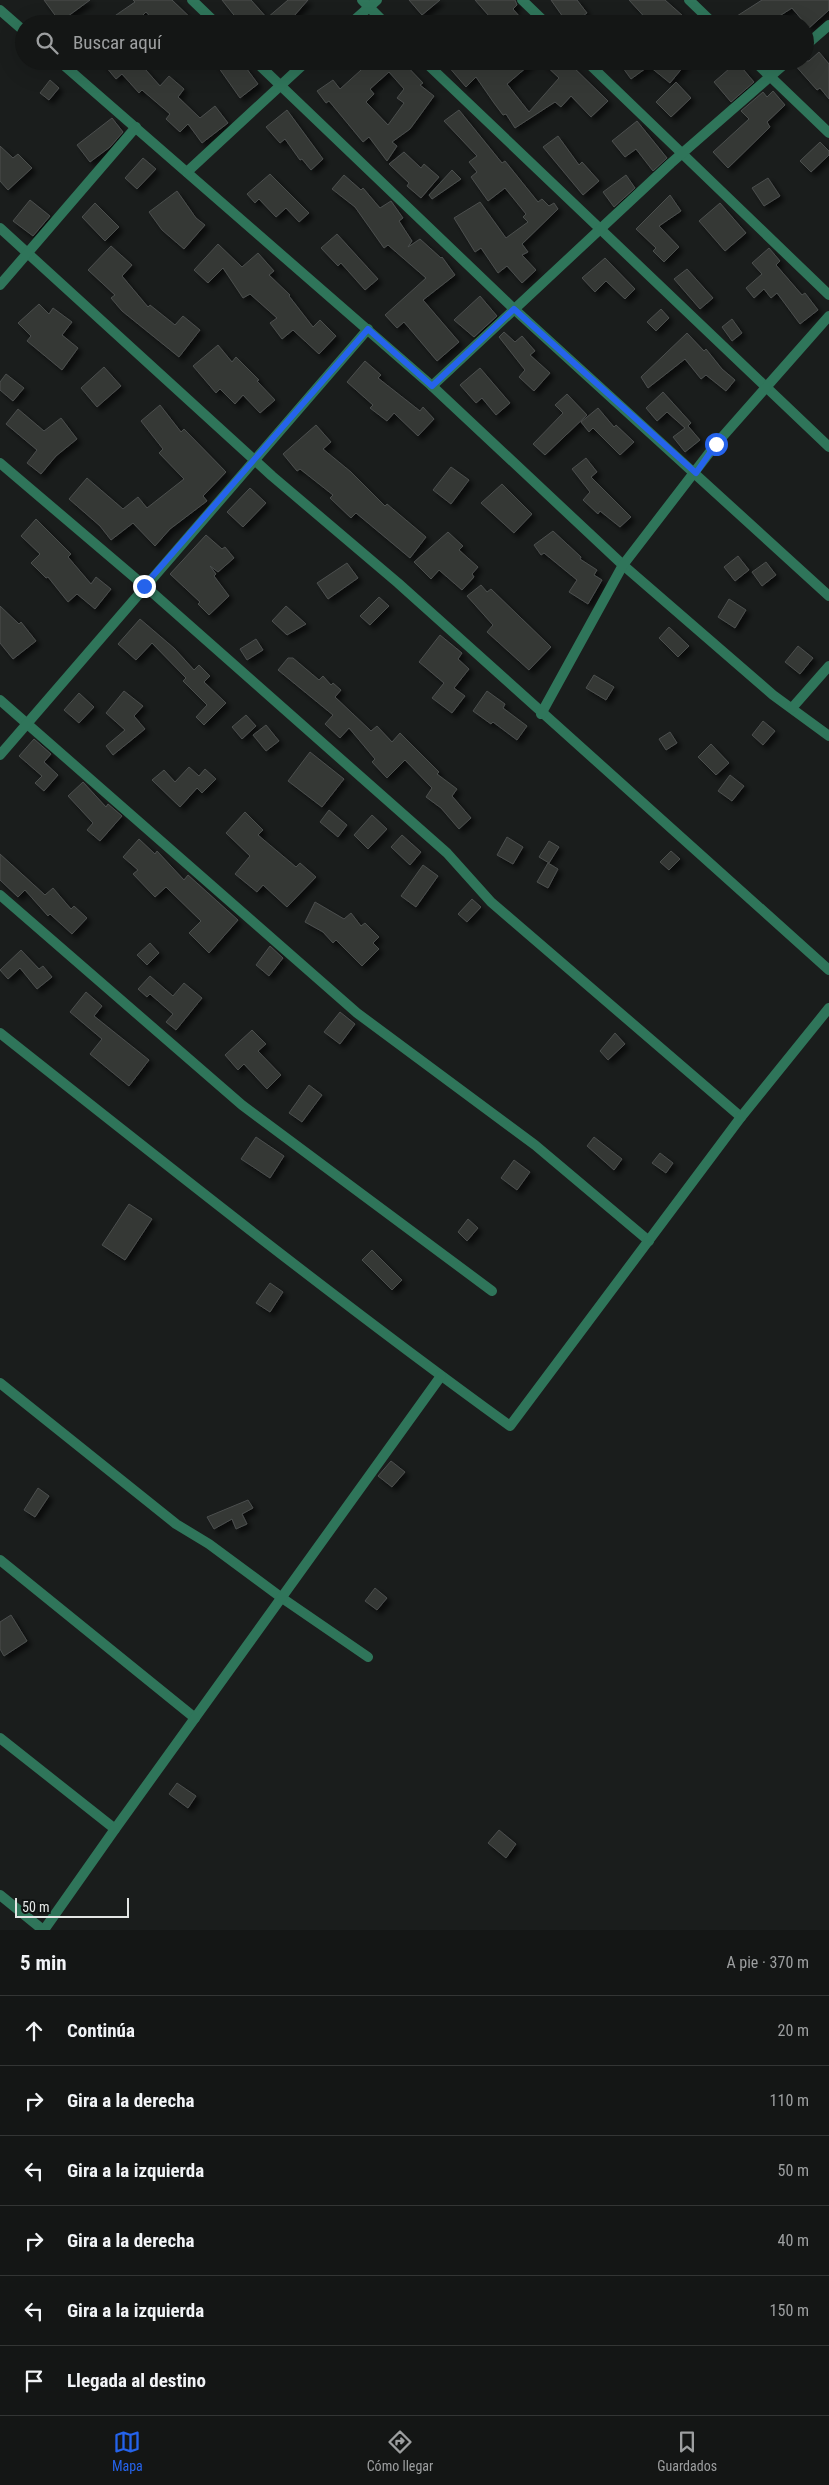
<!DOCTYPE html>
<html lang="es">
<meta charset="utf-8">
<style>
body{margin:0;font-family:"Roboto Condensed",sans-serif;background:#212322;color:#f1f3f6}
.scale{position:absolute;left:15px;bottom:12px;width:114px;box-sizing:border-box;padding-left:5px;border:2px solid #e3e6e4;border-top:0;font-size:14px;line-height:18px;white-space:nowrap;color:#e3e6e4;-webkit-text-stroke:4px #111413;paint-order:stroke}
.stop{position:absolute;width:15px;height:15px;margin:-11px;border:4px solid #2563eb;border-radius:50%;background:#fff}
.stop.end{background:#2563eb;border-color:#fff;box-shadow:0 1px 5px #0008}
.list{margin:0;padding:0;list-style:none}
h2{display:flex;justify-content:space-between;align-items:center;height:65px;margin:0;padding:0 20px;font-size:21px}
h2 small{font-size:16px;font-weight:400;color:#9d9fa0}
.list li{display:grid;grid-template-columns:32px 1fr auto;gap:15px;align-items:center;box-sizing:border-box;height:70px;padding:0 20px;border-top:1px solid #333534}
.list b{display:block;font-size:19px;white-space:nowrap}
.list em{font-size:16px;font-style:normal;color:#9d9fa0}
.icon{flex:none;width:28px;height:28px;fill:none;stroke:currentColor;stroke-width:2;stroke-linecap:round;stroke-linejoin:round}
.map{position:relative;flex:none;width:829px;height:1930px;overflow:hidden}
.search{position:absolute;background:#141615;box-shadow:0 5px 20px #0002;left:15px;right:15px;top:15px;height:55px;display:flex;align-items:center;gap:12px;box-sizing:border-box;padding:0 18px;border-radius:28px;color:#9d9fa0;font-size:19px}
.sheet{height:485px;background:#141615}
nav{display:flex;justify-content:space-around;align-items:center;box-sizing:border-box;height:70px;border-top:1px solid #333534;background:#141615;font-size:14px;color:#9d9fa0}
nav a{display:grid;justify-items:center;gap:2px}
nav .on{color:#2563eb}
.map>svg:first-child{display:block}
</style>
<div class="map">
<svg width="829" height="1930" viewBox="0 0 829 1930">
<defs>
<filter id="shadow"><feDropShadow dx="4" dy="4" stdDeviation="2.5" flood-color="#0009"/></filter>
</defs>
<rect width="100%" height="100%" fill="#1a1d1c"/>
<g fill="#343735" stroke="#4c4f4e" fill-rule="evenodd" filter="url(#shadow)">
<path d="M44 0H90L60 22Z"/>
<path d="M133 0H172L197 24H157L146 12 134 24H103L135 2Z"/>
<path d="M222 0H251L267 18 288 0H308L294 16 302 24H241Z"/>
<path d="M409 0H440L422 15Z"/>
<path d="M475 0H515L517 5 513 9 526 24H496Z"/>
<path d="M551 0H577L587 13 572 24H568Z"/>
<path d="M629 0H665L692 24H651Z"/>
<path d="M762 0H829V10L809 28 792 8 767 24H742L737 16Z"/>
<path d="M819 52 829 64V99L820 88 817 90 794 64 795 61H809Z"/>
<path d="M101 61H138L160 86 169 76 184 89 178 97 200 118 215 106 228 123 202 143 188 124 180 132 166 119 170 114 142 90 139 93 122 74 116 79Z"/>
<path d="M214 61H241L258 84 240 98Z"/>
<path d="M371 61H402L423 83 420 85 434 96 410 129 392 142 397 146 387 161 369 137 363 142 329 101 326 103 317 91 333 80 340 89ZM389 72 404 89 397 98 404 103 388 125 366 102 374 94 370 89Z"/>
<path d="M454 61H534L507 84 529 112 559 78 541 61H567L608 101 591 117 571 96 561 107 555 102 515 128 506 114 503 115 494 103 476 77 466 87 448 66Z"/>
<path d="M618 61H688L670 83 649 66 631 79Z"/>
<path d="M737 62 754 82 731 102 714 82Z"/>
<path d="M50 80 59 88 49 100 40 93Z"/>
<path d="M676 82 691 98 671 117 656 102Z"/>
<path d="M773 91 785 105 767 122 770 127 728 168 713 152 749 119 741 111 763 92 767 97Z"/>
<path d="M287 110 323 159 311 170 302 159 300 160 285 139 280 143 266 127Z"/>
<path d="M459 110 502 163 505 161 538 202 542 199 549 206 554 203 558 209 522 244 528 252 522 255 536 270 522 283 507 266 498 273 481 248 475 252 454 218 480 202 506 238 528 222 523 217 526 214 505 188 488 201 471 177 477 172 469 162 477 156 444 121Z"/>
<path d="M112 118 123 132 110 147 90 162 77 145Z"/>
<path d="M637 121 667 158 653 171 636 149 625 157 612 141Z"/>
<path d="M558 136 579 165 582 162 599 181 583 195 543 147Z"/>
<path d="M820 142 829 151V155L811 172 800 161Z"/>
<path d="M0 146 13 158 18 154 32 168 8 190 0 181Z"/>
<path d="M404 152 421 168 424 164 439 177 421 198 407 186 409 183 389 164Z"/>
<path d="M143 158 156 169 137 189 125 178Z"/>
<path d="M452 170 461 179 432 199 429 195Z"/>
<path d="M270 174 309 213 299 222 286 208 276 217 259 199 255 203 247 194Z"/>
<path d="M344 175 361 190 363 188 380 208 391 201 403 218 399 221 412 241 408 247 420 239 441 258 442 257 455 275 423 300 459 342 437 361 404 322 397 328 385 315 426 278 388 245 384 248 355 207 332 189Z"/>
<path d="M626 175 635 188 614 207 603 192Z"/>
<path d="M768 178 780 196 764 206 752 188Z"/>
<path d="M177 191 196 218 205 225 184 249 162 230 149 212Z"/>
<path d="M670 195 681 211 659 226 679 247 664 262 653 251 656 248 636 229Z"/>
<path d="M30 200 50 216 33 236 13 221Z"/>
<path d="M95 203 119 227 105 241 82 217Z"/>
<path d="M720 203 746 233 725 251 699 221Z"/>
<path d="M337 234 378 279 365 290 341 263 338 266 321 248Z"/>
<path d="M218 244 242 267 258 253 274 271 269 275 290 295 289 296 313 327 320 320 336 336 319 354 293 330 282 339 270 323 277 318 250 294 243 298 223 268 208 283 194 270Z"/>
<path d="M111 246 132 265 122 276 148 307 150 305 175 325 183 316 200 330 179 357 122 311 111 298 115 295 88 270Z"/>
<path d="M769 248 780 261 776 265 802 295 805 293 818 310 800 324 777 293 771 298 764 289 754 298 746 288 762 274 752 263Z"/>
<path d="M605 258 635 289 625 299 606 281 595 292 582 278Z"/>
<path d="M687 269 713 298 700 309 674 279Z"/>
<path d="M480 296 497 316 474 337 454 320Z"/>
<path d="M39 304 49 314 53 308 72 322 62 335 78 348 62 370 27 341 31 336 18 323Z"/>
<path d="M661 309 669 318 656 331 647 322Z"/>
<path d="M732 319 742 333 732 341 722 327Z"/>
<path d="M504 332 515 342 522 336 535 351 530 355 550 373 534 391 519 377 525 370 499 337Z"/>
<path d="M687 333 704 351 706 349 722 369 735 380 726 391 706 375 701 379 685 359 648 388 641 377Z"/>
<path d="M218 345 232 362 236 357 259 380 257 381 275 400 260 413 243 395 235 404 220 389 216 393 193 366Z"/>
<path d="M365 361 381 375 378 378 420 411 423 407 434 419 418 436 394 413 387 421 370 408 373 405 347 382Z"/>
<path d="M104 367 121 386 97 407 81 388Z"/>
<path d="M480 368 510 403 496 415 482 398 476 403 460 385Z"/>
<path d="M6 374 24 388 13 401 0 390V382Z"/>
<path d="M663 392 691 423 688 426 700 440 685 452 673 437 685 428 667 412 657 421 646 408Z"/>
<path d="M567 394 587 415 545 455 533 444 563 413 555 405Z"/>
<path d="M160 405 181 432 184 429 226 472 203 496 207 501 170 529 155 546 133 523 111 540 100 526 69 499 87 478 123 509 138 497 147 508 184 479 159 453 163 449 141 421Z"/>
<path d="M598 408 614 427 616 425 634 442 620 455 593 428 589 432 581 422Z"/>
<path d="M18 409 44 431 61 418 77 439 56 456 41 474 27 463 37 450 6 424Z"/>
<path d="M316 425 331 442 323 449 351 472 385 506 387 504 426 537 410 558 356 513 351 518 330 498 333 495 300 469 297 471 283 454Z"/>
<path d="M586 458 597 472 591 477 631 517 620 527 600 511 598 514 583 500 590 492 572 469Z"/>
<path d="M451 467 469 480 451 504 433 490Z"/>
<path d="M502 484 532 514 514 533 481 503Z"/>
<path d="M250 488 266 503 243 527 227 512Z"/>
<path d="M36 519 71 554 68 557 91 584 96 577 111 589 95 609 77 594 68 602 48 577 46 578 31 563 40 554 21 536Z"/>
<path d="M553 531 581 557 580 559 597 570 594 575 602 580 588 604 569 592 577 580 544 553 541 555 534 545Z"/>
<path d="M448 532 463 546 459 550 478 567 472 574 474 577 462 590 439 570 431 579 414 562Z"/>
<path d="M206 535 222 549 225 547 234 558 218 572 210 566 216 574 214 576 229 596 209 615 198 604 200 602 170 574Z"/>
<path d="M738 556 749 570 735 581 724 567Z"/>
<path d="M766 562 776 575 762 586 752 572Z"/>
<path d="M347 563 358 578 328 599 317 583Z"/>
<path d="M481 585 487 592 491 589 551 647 529 670 487 632 493 625 467 596Z"/>
<path d="M379 597 389 606 370 625 360 616Z"/>
<path d="M729 599 746 610 735 628 718 617Z"/>
<path d="M0 606 19 624 21 622 36 641 13 659 0 643Z"/>
<path d="M286 606 306 624 287 635 272 621Z"/>
<path d="M140 619 175 649 194 670 199 665 210 676 204 682 226 703 204 725 196 717 207 705 183 681 186 678 152 643 136 660 118 644Z"/>
<path d="M669 627 689 646 678 657 659 638Z"/>
<path d="M440 635 462 653 458 659 469 669 454 688 465 696 452 713 432 698 444 683 419 662Z"/>
<path d="M256 639 263 650 247 660 240 649Z"/>
<path d="M798 646 813 658 800 674 785 662Z"/>
<path d="M288 658H293L319 680 323 676 331 685 333 683 341 690 335 697 371 731 377 726 392 742 400 733 439 772 437 774 457 789 452 796 471 818 459 829 441 808 426 797 432 788 405 760 387 778 372 762 375 759 349 728 340 738 325 724 333 715 278 670Z"/>
<path d="M594 675 614 687 606 700 586 688Z"/>
<path d="M124 691 143 706 134 716 145 729 113 755 106 746 125 730 106 713Z"/>
<path d="M487 691 505 704 503 708 527 726 517 740 493 722 491 724 473 711Z"/>
<path d="M79 693 94 707 79 723 64 710Z"/>
<path d="M246 715 256 726 242 739 232 727Z"/>
<path d="M763 721 775 731 763 745 752 735Z"/>
<path d="M266 725 279 741 266 751 253 735Z"/>
<path d="M670 732 677 743 666 750 659 739Z"/>
<path d="M34 739 51 754 44 762 58 775 44 791 35 783 42 776 19 756Z"/>
<path d="M711 744 729 763 716 775 698 757Z"/>
<path d="M310 752 344 779 322 807 288 781Z"/>
<path d="M189 767 199 776 205 769 216 779 202 793 197 788 180 807 152 780 164 770 175 782Z"/>
<path d="M730 775 744 786 732 801 718 791Z"/>
<path d="M83 782 106 807 108 804 122 816 100 841 87 830 93 823 68 796Z"/>
<path d="M329 810 347 825 338 837 320 822Z"/>
<path d="M245 812 263 830 258 835 296 867 300 863 316 877 287 907 263 885 257 892 235 874 250 856 226 833Z"/>
<path d="M372 815 387 829 368 849 354 835Z"/>
<path d="M402 835 421 852 410 865 391 847Z"/>
<path d="M507 837 523 847 513 864 497 855Z"/>
<path d="M139 839 155 854 157 851 184 880 188 875 238 920 209 953 189 933 201 921 166 887 155 897 133 874 138 870 123 857Z"/>
<path d="M549 841 559 847 549 863 539 857Z"/>
<path d="M671 851 680 859 669 870 660 862Z"/>
<path d="M0 854 45 895 53 888 71 909 74 906 87 918 72 934 50 914 48 916 25 890 18 897 0 880Z"/>
<path d="M548 863 558 869 548 888 537 882Z"/>
<path d="M423 865 438 876 416 907 401 896Z"/>
<path d="M472 899 481 907 467 922 458 914Z"/>
<path d="M315 902 344 919 351 913 361 926 365 923 379 937 373 943 379 949 362 966 336 940 333 943 323 932 305 922Z"/>
<path d="M150 943 159 953 147 965 137 955Z"/>
<path d="M270 946 283 958 269 976 256 965Z"/>
<path d="M21 950 39 969 43 966 52 977 37 989 20 968 8 979 0 970Z"/>
<path d="M150 976 173 996 184 983 202 998 176 1030 166 1022 173 1014 150 994 147 997 138 989Z"/>
<path d="M86 992 102 1006 94 1016 149 1060 129 1086 90 1054 102 1039 70 1012Z"/>
<path d="M340 1012 355 1024 340 1044 324 1032Z"/>
<path d="M252 1030 266 1044 258 1051 281 1075 267 1089 244 1064 238 1070 225 1055Z"/>
<path d="M615 1033 625 1044 608 1060 600 1051Z"/>
<path d="M309 1085 322 1095 302 1122 289 1113Z"/>
<path d="M256 1137 284 1156 270 1178 241 1159Z"/>
<path d="M594 1137 622 1159 614 1170 587 1146Z"/>
<path d="M660 1153 673 1163 666 1173 652 1163Z"/>
<path d="M514 1160 530 1172 517 1190 501 1178Z"/>
<path d="M129 1204 152 1219 125 1260 102 1245Z"/>
<path d="M468 1219 478 1228 467 1241 458 1232Z"/>
<path d="M372 1250 402 1280 392 1290 362 1260Z"/>
<path d="M270 1283 283 1292 270 1312 256 1303Z"/>
<path d="M391 1461 405 1472 392 1487 378 1476Z"/>
<path d="M38 1488 49 1496 35 1517 24 1510Z"/>
<path d="M248 1500 253 1508 242 1514 247 1524 236 1529 232 1519 214 1529 207 1517Z"/>
<path d="M375 1588 387 1598 377 1610 365 1601Z"/>
<path d="M11 1615 27 1641 4 1656 0 1649V1622Z"/>
<path d="M177 1783 196 1796 188 1808 169 1794Z"/>
<path d="M499 1830 516 1844 506 1858 488 1843Z"/>
</g>
<g fill="none" stroke-linecap="round" stroke-linejoin="round">
<g stroke="#2f755a" stroke-width="10">
<path d="M192 0 217 24"/>
<path d="M362 0 386 24"/>
<path d="M522 0 547 24"/>
<path d="M689 0 714 24"/>
<path d="M0 10 24 31"/>
<path d="M350 24 377 0"/>
<path d="M805 46 829 25"/>
<path d="M59 61 432 386 623 565 773 695 829 736"/>
<path d="M255 61 514 309 829 596"/>
<path d="M424 61 829 447"/>
<path d="M586 61 829 295"/>
<path d="M754 61 829 133"/>
<path d="M187 172 307 61"/>
<path d="M0 228 272 476 398 583 829 970"/>
<path d="M0 285 136 127"/>
<path d="M432 386 671 163 788 61"/>
<path d="M0 463 154 594 447 853 491 902 741 1117"/>
<path d="M0 700 357 1013 535 1145 649 1241"/>
<path d="M792 708 829 666"/>
<path d="M541 714 623 565 716 444 829 316"/>
<path d="M0 755 368 329"/>
<path d="M0 895 242 1105 492 1291"/>
<path d="M0 1033C168 1166 336 1300 510 1426L741 1117 829 1008"/>
<path d="M0 1383 176 1524 209 1544 282 1598 368 1657"/>
<path d="M0 1560 195 1718"/>
<path d="M0 1738 115 1829"/>
<path d="M0 1895 43 1930"/>
<path d="M44 1930 115 1829 441 1376"/>
</g>
</g>
<g fill="none" stroke-linecap="round" stroke-linejoin="round">
<path stroke="#2563eb" stroke-width="6" d="M144 586 368 329 432 386 514 309 696 473 716 444"/>
</g>
</svg>
<div class="scale">50 m</div>
<div class="stop" style="left:716px;top:444px"></div>
<div class="stop end" style="left:144px;top:586px"></div>
<div class="search"><svg class="icon" aria-label="search" viewBox="0 0 24 24"><circle cx="10" cy="10" r="6"/><path d="M15 15l6 6"/></svg>Buscar aquí</div>
</div>
<section class="sheet">
<h2>5 min<small>A pie · 370 m</small></h2>
<ul class="list">
<li><svg class="icon" aria-label="ahead" viewBox="0 0 24 24"><path d="M12 20V5M6 11l6-6 6 6"/></svg><div><b>Continúa</b></div><em>20 m</em></li>
<li><svg class="icon" aria-label="right" viewBox="0 0 24 24"><path d="M7 20v-9h11M14 6l5 5-5 5"/></svg><div><b>Gira a la derecha</b></div><em>110 m</em></li>
<li><svg class="icon" aria-label="left" viewBox="0 0 24 24"><path d="M17 20v-9H6M10 6l-5 5 5 5"/></svg><div><b>Gira a la izquierda</b></div><em>50 m</em></li>
<li><svg class="icon" aria-label="right" viewBox="0 0 24 24"><path d="M7 20v-9h11M14 6l5 5-5 5"/></svg><div><b>Gira a la derecha</b></div><em>40 m</em></li>
<li><svg class="icon" aria-label="left" viewBox="0 0 24 24"><path d="M17 20v-9H6M10 6l-5 5 5 5"/></svg><div><b>Gira a la izquierda</b></div><em>150 m</em></li>
<li><svg class="icon" aria-label="arrive" viewBox="0 0 24 24"><path d="M6 21V4h12l-3 4 3 4H6"/></svg><div><b>Llegada al destino</b></div></li>
</ul>
</section>
<nav>
<a class="on"><svg class="icon" aria-label="map" viewBox="0 0 24 24"><path d="M3 6l6-2 6 2 6-2v14l-6 2-6-2-6 2zM9 4v14M15 6v14"/></svg>Mapa</a>
<a><svg class="icon" aria-label="directions" viewBox="0 0 24 24"><path d="M12 3l9 9-9 9-9-9zM9 14v-3h6M13 9l2 2-2 2"/></svg>Cómo llegar</a>
<a><svg class="icon" aria-label="saved" viewBox="0 0 24 24"><path d="M7 4h10v16l-5-4-5 4z"/></svg>Guardados</a>
</nav>
